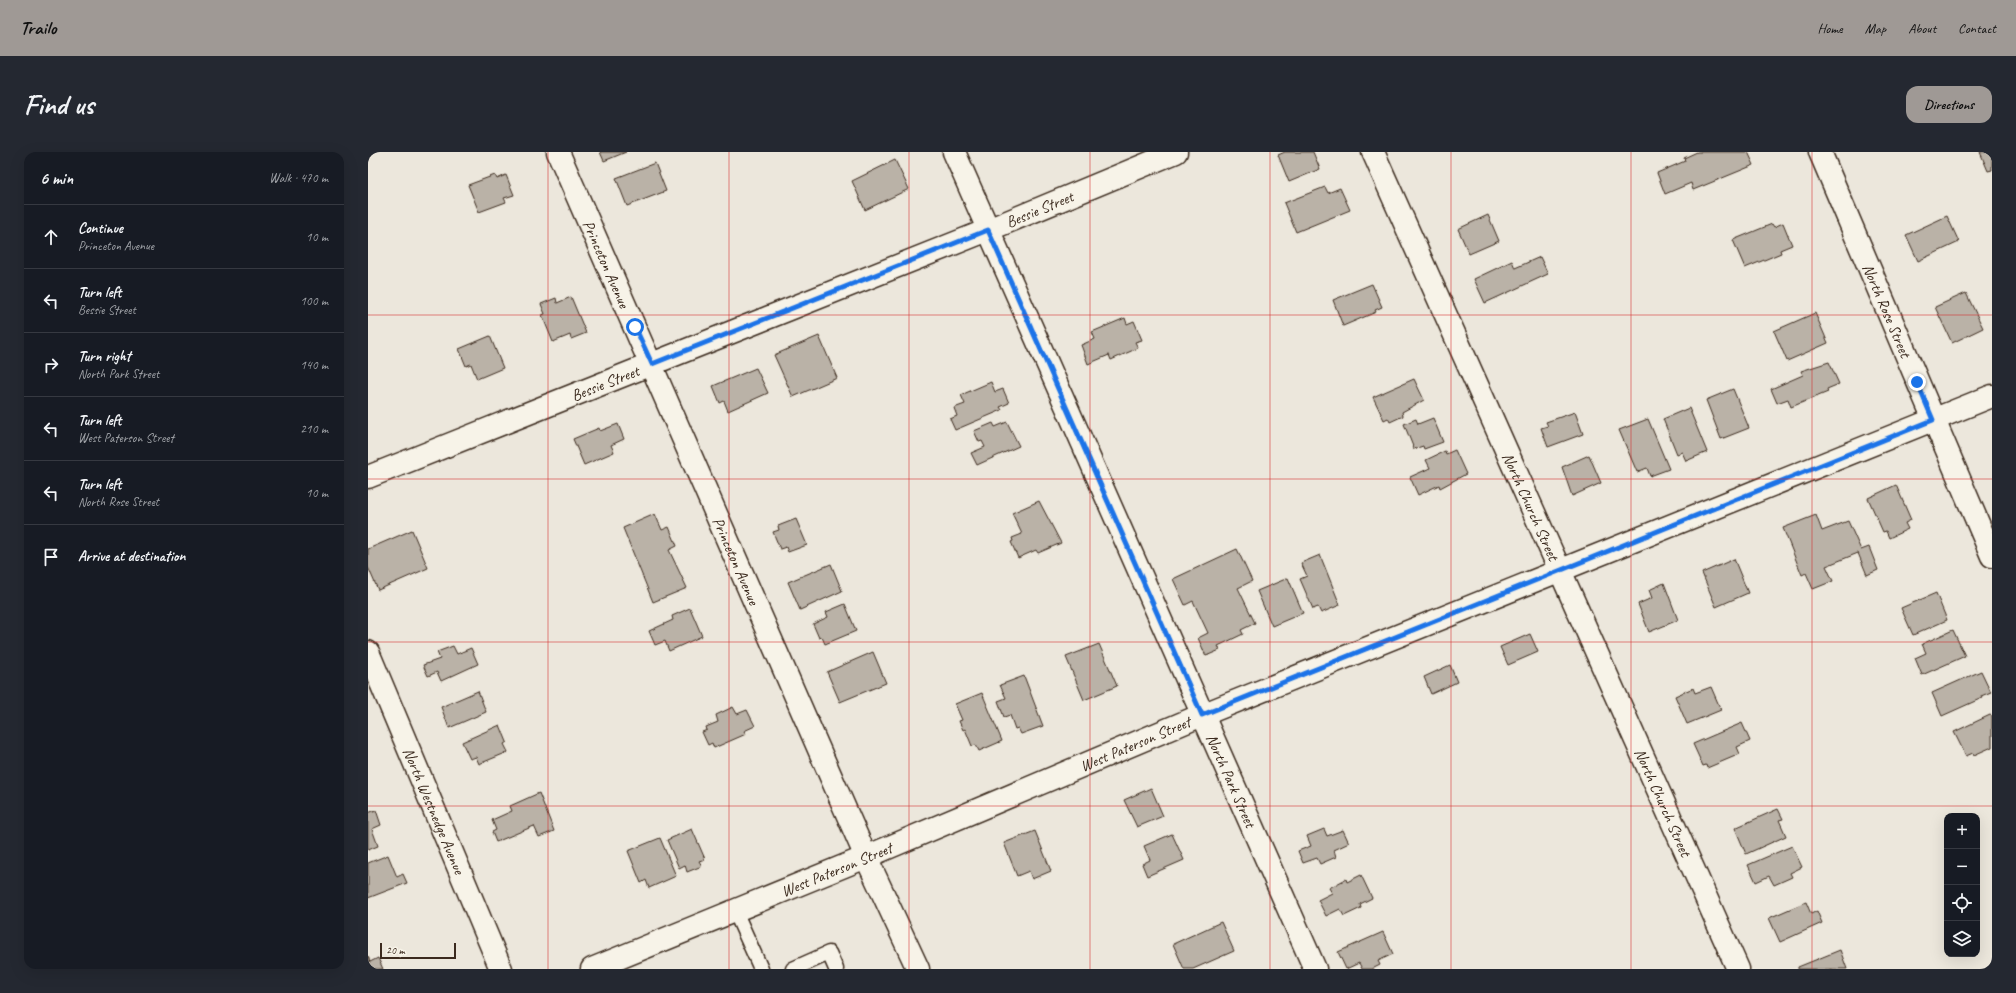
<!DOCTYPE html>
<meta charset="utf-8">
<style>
body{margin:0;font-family:Caveat,sans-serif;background:#242831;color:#f1f3f6}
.controls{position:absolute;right:12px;bottom:12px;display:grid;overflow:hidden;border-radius:8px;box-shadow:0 4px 16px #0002}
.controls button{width:36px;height:36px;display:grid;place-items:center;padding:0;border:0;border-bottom:1px solid #363941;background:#171b24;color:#f1f3f6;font:20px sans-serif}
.scale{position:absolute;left:12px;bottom:10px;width:76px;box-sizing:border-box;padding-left:4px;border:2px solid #3b2a1e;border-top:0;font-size:11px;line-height:14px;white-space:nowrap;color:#3b2a1e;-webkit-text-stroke:3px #f7f3e8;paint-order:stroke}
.stop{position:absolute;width:12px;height:12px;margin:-9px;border:3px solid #1a73e8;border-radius:50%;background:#fff}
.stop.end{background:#1a73e8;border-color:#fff;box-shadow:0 1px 4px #0008}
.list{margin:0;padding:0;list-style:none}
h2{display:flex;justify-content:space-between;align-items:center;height:52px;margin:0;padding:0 16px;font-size:17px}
h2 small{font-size:13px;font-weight:400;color:#9ea1a6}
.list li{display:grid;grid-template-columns:26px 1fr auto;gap:12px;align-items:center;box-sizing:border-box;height:64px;padding:0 16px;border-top:1px solid #363941}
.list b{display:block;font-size:15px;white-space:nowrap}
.list p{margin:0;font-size:13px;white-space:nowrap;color:#9ea1a6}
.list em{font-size:13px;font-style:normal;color:#9ea1a6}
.icon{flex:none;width:22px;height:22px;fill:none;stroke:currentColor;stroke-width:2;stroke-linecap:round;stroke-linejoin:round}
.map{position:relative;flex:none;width:1624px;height:817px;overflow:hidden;border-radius:12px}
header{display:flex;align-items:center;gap:24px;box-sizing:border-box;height:56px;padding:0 20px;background:#9f9995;color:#111}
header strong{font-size:19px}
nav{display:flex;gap:22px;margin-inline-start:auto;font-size:14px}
.intro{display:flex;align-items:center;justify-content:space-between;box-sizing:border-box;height:96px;padding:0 24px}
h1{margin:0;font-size:28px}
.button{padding:10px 18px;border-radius:12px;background:#9f9995;color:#111;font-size:14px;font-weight:700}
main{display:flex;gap:24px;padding:0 24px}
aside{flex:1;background:#171b24;border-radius:12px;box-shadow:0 4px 16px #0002}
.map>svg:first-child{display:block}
</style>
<header>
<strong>Trailo</strong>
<nav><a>Home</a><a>Map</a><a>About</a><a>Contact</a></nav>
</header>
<div class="intro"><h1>Find us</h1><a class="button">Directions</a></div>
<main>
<aside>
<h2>6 min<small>Walk · 470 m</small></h2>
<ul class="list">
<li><svg class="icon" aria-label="ahead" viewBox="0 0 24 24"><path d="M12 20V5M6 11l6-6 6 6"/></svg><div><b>Continue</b><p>Princeton Avenue</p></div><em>10 m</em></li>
<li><svg class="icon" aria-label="left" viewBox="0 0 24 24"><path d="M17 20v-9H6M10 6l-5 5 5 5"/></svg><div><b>Turn left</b><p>Bessie Street</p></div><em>100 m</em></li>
<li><svg class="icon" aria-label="right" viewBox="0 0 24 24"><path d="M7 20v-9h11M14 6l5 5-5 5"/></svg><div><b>Turn right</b><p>North Park Street</p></div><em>140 m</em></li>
<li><svg class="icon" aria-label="left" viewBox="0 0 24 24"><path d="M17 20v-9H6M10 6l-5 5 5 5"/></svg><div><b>Turn left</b><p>West Paterson Street</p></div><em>210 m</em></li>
<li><svg class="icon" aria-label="left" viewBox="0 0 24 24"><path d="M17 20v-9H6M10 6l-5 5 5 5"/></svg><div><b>Turn left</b><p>North Rose Street</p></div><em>10 m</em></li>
<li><svg class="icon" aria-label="arrive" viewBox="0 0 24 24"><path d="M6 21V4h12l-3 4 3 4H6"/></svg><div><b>Arrive at destination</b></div></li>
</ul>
</aside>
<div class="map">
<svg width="1624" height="817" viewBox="0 0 1624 817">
<rect width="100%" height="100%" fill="#ece7dc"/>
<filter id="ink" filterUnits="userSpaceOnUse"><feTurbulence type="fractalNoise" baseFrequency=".025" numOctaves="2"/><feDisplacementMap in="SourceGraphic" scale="8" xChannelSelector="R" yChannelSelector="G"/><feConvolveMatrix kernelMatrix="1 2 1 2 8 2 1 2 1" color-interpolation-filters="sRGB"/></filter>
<g filter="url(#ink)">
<g fill="#bab2a7" stroke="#3b2a1e">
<path d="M232 0H258L236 9Z"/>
<path d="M917 0H945L952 17 921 30 910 3Z"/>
<path d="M1329 0H1380L1386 13 1325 38 1323 31 1297 42 1289 21 1317 9 1316 6Z"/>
<path d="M1612 0H1624V18L1620 19Z"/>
<path d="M527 8 541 37 497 58 484 29Z"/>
<path d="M287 11 298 39 259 54 248 26Z"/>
<path d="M127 23 129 27 138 23 146 43 136 46 138 50 111 60 100 33Z"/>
<path d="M957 35 960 41 972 36 982 58 928 80 916 51Z"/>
<path d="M1120 63 1131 89 1101 102 1090 77Z"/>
<path d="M1579 64 1591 90 1550 109 1538 83Z"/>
<path d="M1415 71 1424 93 1412 98 1413 101 1377 116 1365 88 1404 72 1406 75Z"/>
<path d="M1172 105 1180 122 1117 151 1106 127 1144 109 1147 116Z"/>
<path d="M1004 132 1014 155 1007 158 1008 160 975 174 965 148Z"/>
<path d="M1598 141 1615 176 1584 191 1567 155Z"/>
<path d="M203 145 218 181 203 187 202 183 185 190 174 163 177 162 173 152 188 146 189 151Z"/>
<path d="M1447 161 1460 191 1419 209 1406 179Z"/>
<path d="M757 166 759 172 766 169 774 188 767 190 770 196 743 208 741 203 720 212 713 193 727 187 724 180Z"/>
<path d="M122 184 135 216 109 227 103 212 98 214 91 197Z"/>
<path d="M451 184 469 226 425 245 406 203Z"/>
<path d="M1461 210 1471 232 1459 237 1460 240 1423 255 1420 247 1409 251 1403 237 1435 223 1433 219Z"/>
<path d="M388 216 400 241 360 259 356 249 352 251 345 234Z"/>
<path d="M1046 227 1056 248 1034 260 1035 264 1022 270 1020 266 1016 268 1005 245Z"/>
<path d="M623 230 627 240 635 237 641 251 632 255 634 258 587 278 582 267 589 264 586 256 597 252 593 243Z"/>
<path d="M1365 237 1381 276 1353 287 1338 248Z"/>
<path d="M1321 256 1339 300 1318 309 1314 300 1309 302 1295 267Z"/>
<path d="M1207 260 1215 282 1180 295 1173 276 1180 274 1178 270Z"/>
<path d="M1065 266 1075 290 1056 297 1055 294 1046 297 1036 272 1048 267 1050 272Z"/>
<path d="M1280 267 1301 317 1282 324 1279 316 1269 320 1251 278Z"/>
<path d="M639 270 651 294 609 313 603 301 617 295 614 289 611 290 606 279 625 271 627 275Z"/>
<path d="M250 272 256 287 243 293 246 300 216 313 205 287 231 276 232 279Z"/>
<path d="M1087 298 1098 322 1072 336 1071 333 1050 343 1042 325 1062 316 1058 308 1077 299 1078 302Z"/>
<path d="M1221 303 1233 331 1204 344 1194 315Z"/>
<path d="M1528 333 1543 368 1537 371 1540 377 1521 386 1518 379 1515 380 1500 346Z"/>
<path d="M671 349 693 391 670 401 668 398 650 406 643 390 645 389 644 386 654 382 644 361Z"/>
<path d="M287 362 294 378 301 375 309 394 301 398 319 436 285 450 255 376Z"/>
<path d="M1448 363 1454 379 1480 369 1493 398 1501 395 1510 418 1499 423 1490 401 1458 414 1465 429 1445 437 1438 421 1434 423 1415 376Z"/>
<path d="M428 367 439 393 420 400 418 395 412 397 405 380 411 378 410 374Z"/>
<path d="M44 378 60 416 10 438 0 415V397Z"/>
<path d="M869 397 884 429 870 436 887 471 873 478 875 482 850 494 852 498 838 504 830 486 840 481 825 449 817 453 805 427Z"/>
<path d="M952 403 972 453 953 461 950 455 945 457 932 427 939 424 933 411Z"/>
<path d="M1366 407 1380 441 1348 455 1334 421Z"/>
<path d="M463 412 474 439 432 458 420 430Z"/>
<path d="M920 426 935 461 904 474 889 439Z"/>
<path d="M1296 431 1310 468 1281 480 1270 452 1284 446 1281 438Z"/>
<path d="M1568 441 1579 468 1545 483 1533 456Z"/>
<path d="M477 452 488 479 457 492 454 485 451 486 445 472 460 465 458 460Z"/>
<path d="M322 456 334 484 301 499 297 489 287 493 281 479 305 468 304 464Z"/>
<path d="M1585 478 1597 504 1554 523 1547 506 1558 501 1554 492Z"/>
<path d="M1162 482 1170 500 1140 513 1132 495Z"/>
<path d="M731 492 749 534 716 548 698 505Z"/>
<path d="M85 494 89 502 103 496 110 512 73 529 69 520 60 524 55 513 72 507 69 500Z"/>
<path d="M505 500 518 531 472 550 459 520Z"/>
<path d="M1082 513 1089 530 1063 542 1056 525Z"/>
<path d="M1613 519 1623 540 1613 544 1614 546 1574 564 1564 541Z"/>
<path d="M656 524 675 574 653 582 650 576 647 577 642 563 636 565 630 549 638 546 632 533Z"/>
<path d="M1343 535 1353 558 1319 572 1307 544 1325 536 1327 541Z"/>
<path d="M110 539 118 560 81 576 73 555Z"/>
<path d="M614 541 634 589 611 599 608 593 604 594 597 577 595 578 591 569 594 568 587 552Z"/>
<path d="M365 555 369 562 379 558 387 574 376 579 378 582 346 596 344 591 340 593 334 580 339 578 338 575 350 570 348 563Z"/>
<path d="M1622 563 1624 564V595L1606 603 1605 601 1598 604 1586 580Z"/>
<path d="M1374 571 1382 589 1369 595 1372 602 1339 616 1338 613 1335 614 1325 592Z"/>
<path d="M132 573 139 590 136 592 140 600 111 612 108 605 102 607 94 590Z"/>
<path d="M783 636 795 664 769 675 756 648Z"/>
<path d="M171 641 186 679 171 685 166 674 128 690 124 680 128 678 124 668 144 659 142 654Z"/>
<path d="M1410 657 1415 667 1411 668 1418 684 1378 702 1367 676Z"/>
<path d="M8 658 13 673 4 677 10 694 0 698V661Z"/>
<path d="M324 677 337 707 331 709 334 714 319 720 317 713 311 716 299 688Z"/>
<path d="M956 677 959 684 975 678 981 691 966 698 968 705 952 712 949 706 935 711 930 699 943 694 939 684Z"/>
<path d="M667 679 683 719 664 727 661 719 649 724 636 691Z"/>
<path d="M804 682 816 708 779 724 774 712 782 708 776 694Z"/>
<path d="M292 686 308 724 281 736 278 728 273 731 260 699Z"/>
<path d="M1424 694 1434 715 1422 721 1424 725 1406 733 1401 724 1388 730 1380 713Z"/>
<path d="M20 703 29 725 35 722 39 731 0 746V711Z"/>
<path d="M993 723 1004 746 992 752 993 756 976 764 972 757 958 764 950 748 964 741 961 736 978 727 979 730Z"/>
<path d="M1438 750 1443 762 1449 759 1454 771 1412 790 1401 766Z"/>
<path d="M853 770 866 799 825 817H816L805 792Z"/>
<path d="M1015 780 1025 802 1010 809 1012 813 1004 817H994L991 811 978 817 970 800Z"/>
<path d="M1472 798 1479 817H1430V815Z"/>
<path d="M0 804 2 810 10 806 15 817H0Z"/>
</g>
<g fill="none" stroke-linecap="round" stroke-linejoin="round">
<g stroke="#3b2a1e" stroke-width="17">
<g id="service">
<path d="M367 759 393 817"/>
<path d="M425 817 461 801 468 817"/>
</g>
</g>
<g stroke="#3b2a1e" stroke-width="25">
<g id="minor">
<path id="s1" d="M190 0 498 705 550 817"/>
<path id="s2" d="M1005 0 1370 817"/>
<path id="s3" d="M1452 0 1624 404"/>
<path id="s4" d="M0 325 620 78 808 0"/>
</g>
</g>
<g stroke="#3b2a1e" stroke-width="25">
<g id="tertiary">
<path id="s5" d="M224 817 498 705 834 563 1624 244"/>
</g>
</g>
<g stroke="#3b2a1e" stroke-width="25">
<g id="primary">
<path id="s6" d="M586 0 947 817"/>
<path id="s7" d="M0 500 133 817"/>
</g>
</g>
<use href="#service" stroke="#f7f3e8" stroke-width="14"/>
<use href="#minor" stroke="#f7f3e8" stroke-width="22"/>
<use href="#tertiary" stroke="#f7f3e8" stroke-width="22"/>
<use href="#primary" stroke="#f7f3e8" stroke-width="22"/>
</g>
</g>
<g fill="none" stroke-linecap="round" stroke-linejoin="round" filter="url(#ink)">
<path stroke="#1a73e8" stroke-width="5" d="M267 175 284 212 620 78 834 563 1565 268 1549 230"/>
</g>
<path fill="none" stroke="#d62828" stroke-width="1" stroke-opacity="0.55" d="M180 0V817M361 0V817M541 0V817M722 0V817M902 0V817M1083 0V817M1263 0V817M1444 0V817M0 163H1624M0 327H1624M0 490H1624M0 654H1624"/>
<g text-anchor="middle" stroke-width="3" stroke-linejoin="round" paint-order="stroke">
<g font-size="16" fill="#3b2a1e" stroke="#f7f3e8">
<text dy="6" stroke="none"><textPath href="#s4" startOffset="723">Bessie Street</textPath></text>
<text dy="6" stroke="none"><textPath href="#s1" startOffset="122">Princeton Avenue</textPath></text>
<text dy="6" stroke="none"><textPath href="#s3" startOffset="172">North Rose Street</textPath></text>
<text dy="6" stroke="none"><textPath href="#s4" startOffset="255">Bessie Street</textPath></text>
<text dy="6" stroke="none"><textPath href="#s2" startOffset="388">North Church Street</textPath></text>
<text dy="6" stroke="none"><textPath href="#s1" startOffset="446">Princeton Avenue</textPath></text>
<text dy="6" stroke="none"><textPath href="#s5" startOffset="588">West Paterson Street</textPath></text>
<text dy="6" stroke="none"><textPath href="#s6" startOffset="687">North Park Street</textPath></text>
<text dy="6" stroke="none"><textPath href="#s2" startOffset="712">North Church Street</textPath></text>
<text dy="6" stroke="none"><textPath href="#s7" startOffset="172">North Westnedge Avenue</textPath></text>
<text dy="6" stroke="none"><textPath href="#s5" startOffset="264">West Paterson Street</textPath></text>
</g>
</g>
</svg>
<div class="controls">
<button>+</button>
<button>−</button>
<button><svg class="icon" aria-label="locate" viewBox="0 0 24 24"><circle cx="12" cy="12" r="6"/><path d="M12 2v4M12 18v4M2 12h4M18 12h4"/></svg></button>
<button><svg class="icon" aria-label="layers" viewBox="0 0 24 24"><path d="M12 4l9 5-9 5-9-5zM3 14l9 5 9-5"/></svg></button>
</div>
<div class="scale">20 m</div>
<div class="stop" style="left:267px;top:175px"></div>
<div class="stop end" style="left:1549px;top:230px"></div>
</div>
</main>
